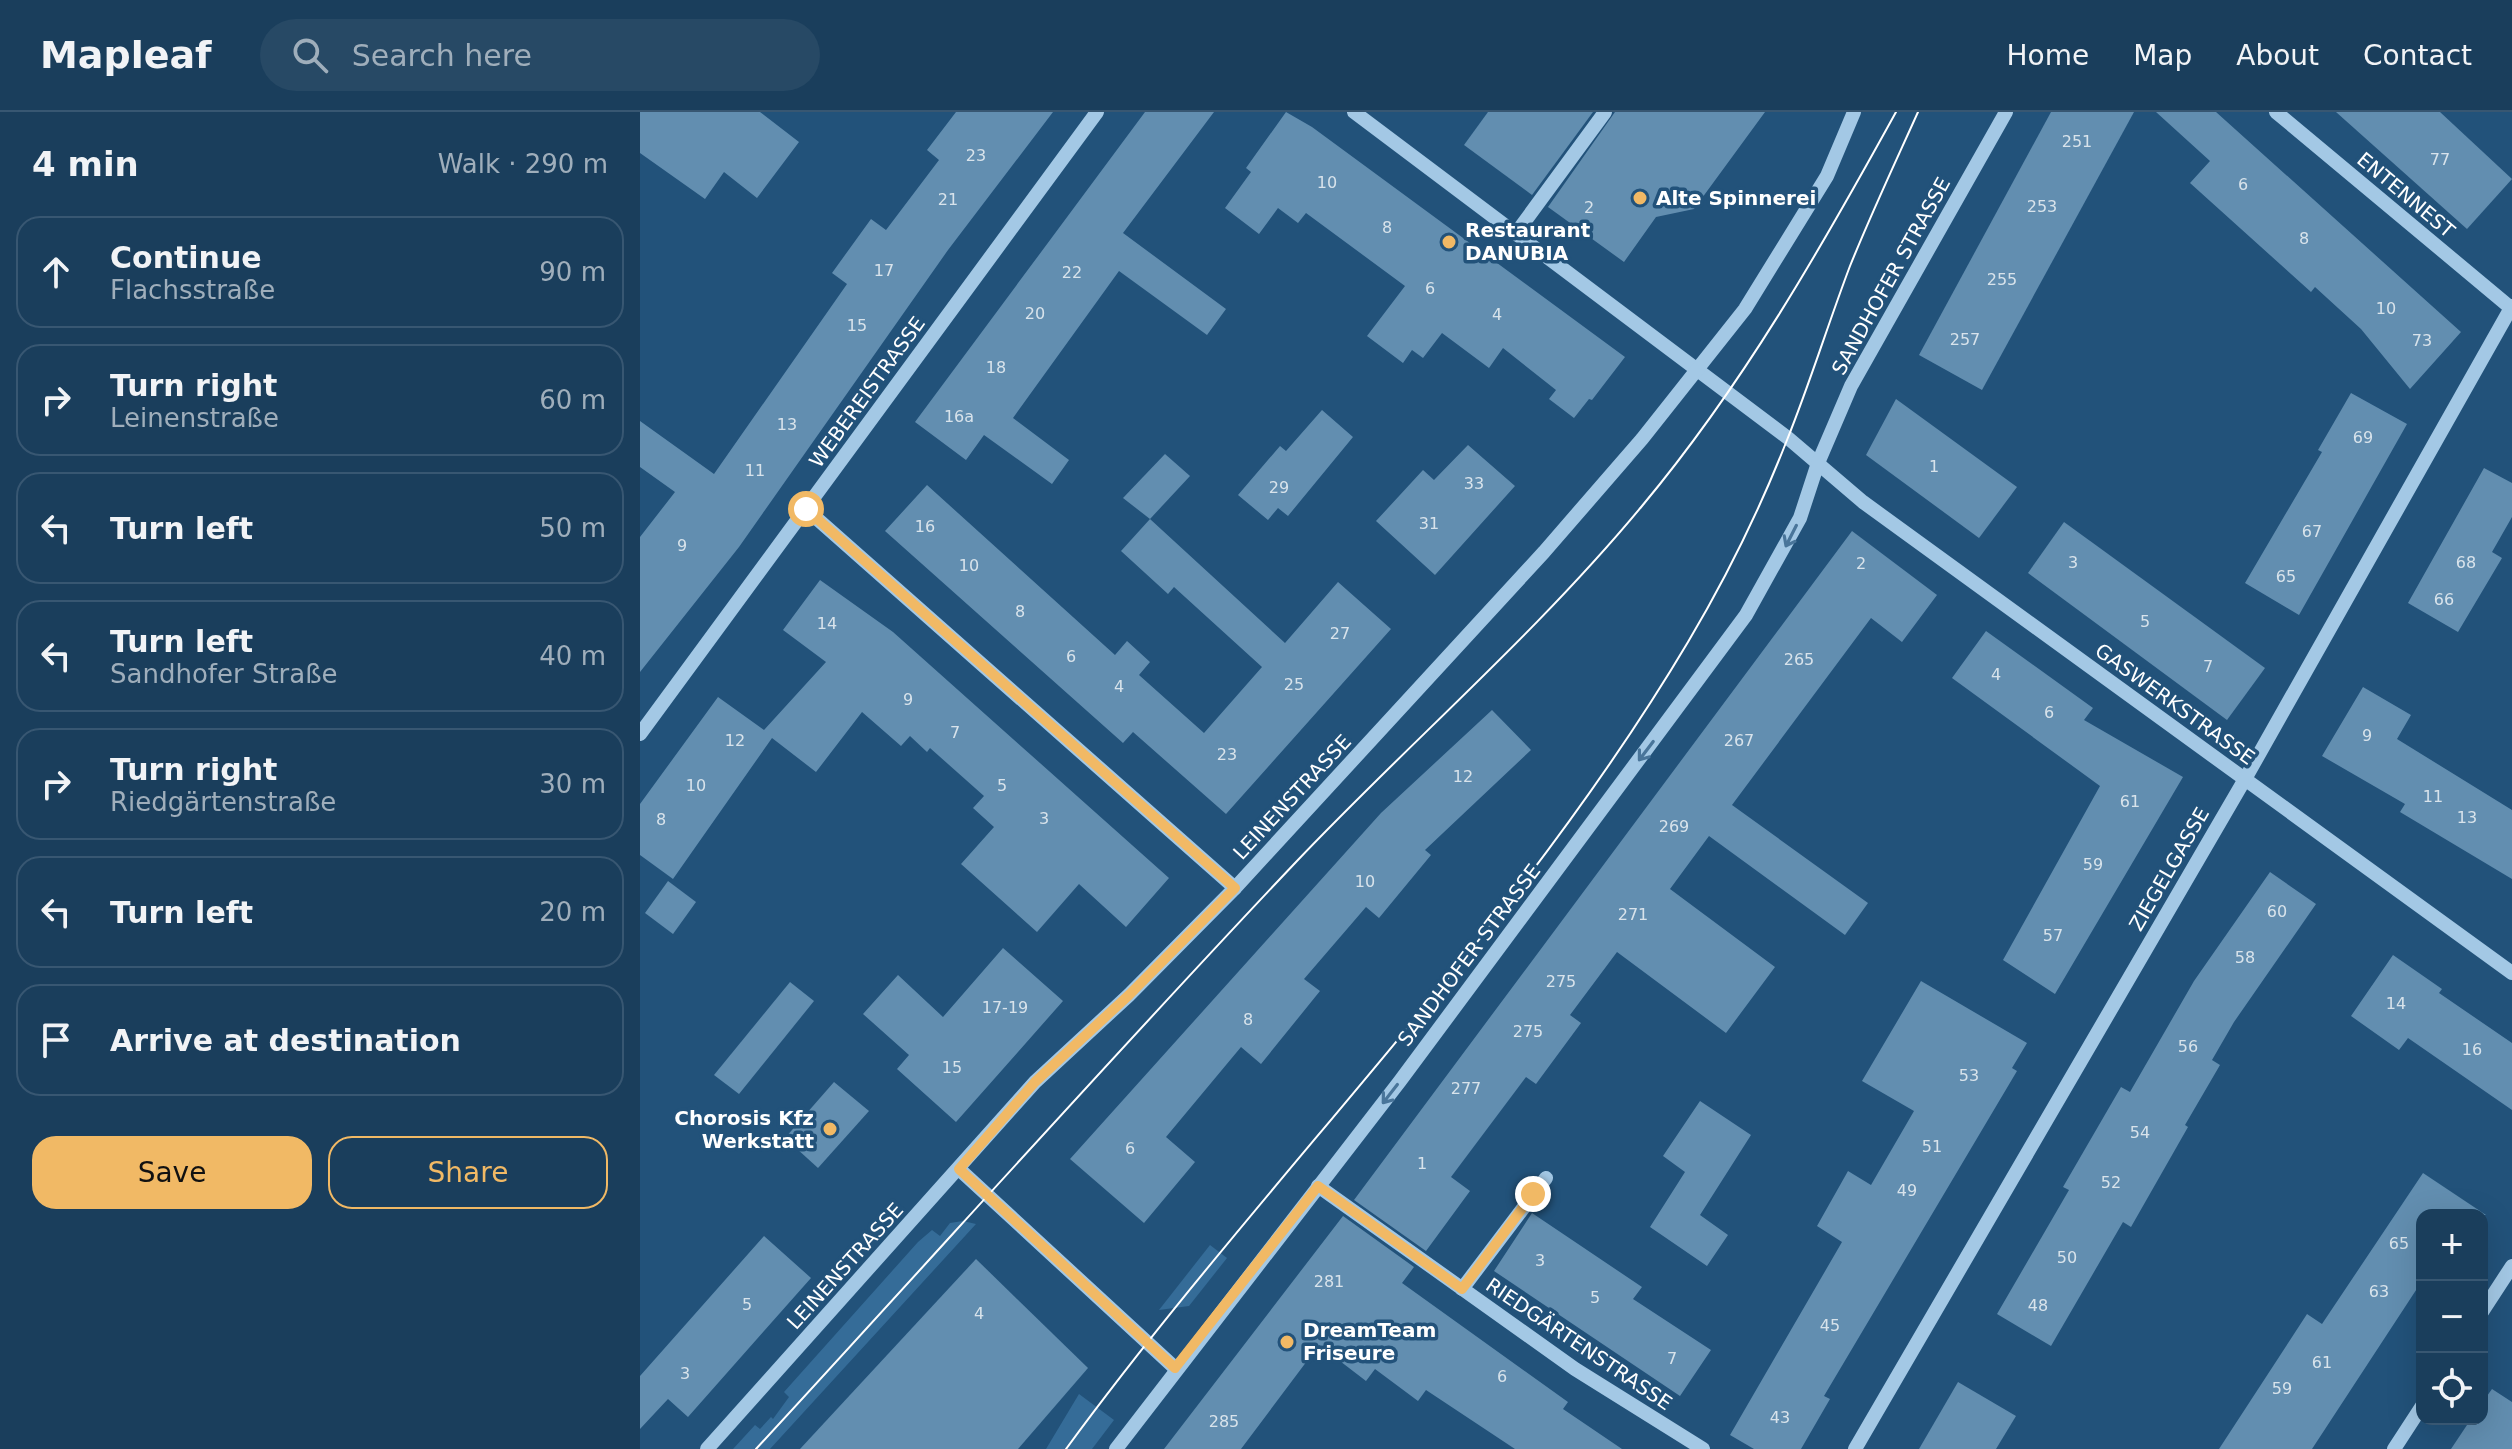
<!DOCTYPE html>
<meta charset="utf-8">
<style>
body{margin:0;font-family:"DejaVu Sans",sans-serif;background:#274965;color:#f1f3f6}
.controls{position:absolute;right:24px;bottom:24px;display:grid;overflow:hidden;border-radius:16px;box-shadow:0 8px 32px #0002}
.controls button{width:72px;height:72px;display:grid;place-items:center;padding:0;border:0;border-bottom:2px solid #385772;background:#1a3e5c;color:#f1f3f6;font:40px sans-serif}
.stop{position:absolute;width:24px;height:24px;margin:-18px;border:6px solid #f1b965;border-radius:50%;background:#fff}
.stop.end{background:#f1b965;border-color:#fff;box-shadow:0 2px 8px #0008}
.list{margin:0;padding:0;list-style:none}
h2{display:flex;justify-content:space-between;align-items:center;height:104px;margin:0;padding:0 32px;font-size:34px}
h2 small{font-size:26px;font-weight:400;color:#9faebb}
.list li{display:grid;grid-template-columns:52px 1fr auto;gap:24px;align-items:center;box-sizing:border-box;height:112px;margin:0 16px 16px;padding:0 16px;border:2px solid #385772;border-radius:24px}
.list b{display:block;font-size:30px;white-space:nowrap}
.list p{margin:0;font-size:26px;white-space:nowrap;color:#9faebb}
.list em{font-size:26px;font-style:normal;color:#9faebb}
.actions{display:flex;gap:16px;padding:24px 32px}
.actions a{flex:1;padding:18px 0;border:2px solid #f1b965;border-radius:24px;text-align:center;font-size:28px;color:#f1b965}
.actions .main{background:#f1b965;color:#111}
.icon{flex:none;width:44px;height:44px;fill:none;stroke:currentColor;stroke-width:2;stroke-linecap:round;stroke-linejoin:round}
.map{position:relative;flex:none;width:1872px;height:1337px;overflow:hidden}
header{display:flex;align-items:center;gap:48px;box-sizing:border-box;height:112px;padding:0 40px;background:#1a3e5c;border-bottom:2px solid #385772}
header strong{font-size:38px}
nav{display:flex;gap:44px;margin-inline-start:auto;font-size:28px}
.search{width:560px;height:72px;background:#274965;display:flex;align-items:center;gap:20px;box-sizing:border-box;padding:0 28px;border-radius:44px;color:#9faebb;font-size:30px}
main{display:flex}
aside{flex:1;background:#1a3e5c}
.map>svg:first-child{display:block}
</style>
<header>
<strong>Mapleaf</strong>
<div class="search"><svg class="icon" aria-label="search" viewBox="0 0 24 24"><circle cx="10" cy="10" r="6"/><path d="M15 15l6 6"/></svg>Search here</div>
<nav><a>Home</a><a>Map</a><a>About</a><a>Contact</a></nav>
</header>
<main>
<aside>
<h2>4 min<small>Walk · 290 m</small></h2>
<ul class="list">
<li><svg class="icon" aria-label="ahead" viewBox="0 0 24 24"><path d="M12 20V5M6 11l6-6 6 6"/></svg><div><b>Continue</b><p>Flachsstraße</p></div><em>90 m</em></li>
<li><svg class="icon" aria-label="right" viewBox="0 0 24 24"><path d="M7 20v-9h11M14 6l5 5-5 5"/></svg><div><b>Turn right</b><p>Leinenstraße</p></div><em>60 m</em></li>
<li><svg class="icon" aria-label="left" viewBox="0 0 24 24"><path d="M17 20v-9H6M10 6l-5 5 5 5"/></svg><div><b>Turn left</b></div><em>50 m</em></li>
<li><svg class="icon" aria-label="left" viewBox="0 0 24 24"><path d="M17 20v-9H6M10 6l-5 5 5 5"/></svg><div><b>Turn left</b><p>Sandhofer Straße</p></div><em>40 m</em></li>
<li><svg class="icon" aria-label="right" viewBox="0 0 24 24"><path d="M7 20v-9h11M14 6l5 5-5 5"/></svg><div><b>Turn right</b><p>Riedgärtenstraße</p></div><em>30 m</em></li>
<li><svg class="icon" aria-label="left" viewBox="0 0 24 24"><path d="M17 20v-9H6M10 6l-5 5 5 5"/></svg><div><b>Turn left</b></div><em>20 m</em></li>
<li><svg class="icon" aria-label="arrive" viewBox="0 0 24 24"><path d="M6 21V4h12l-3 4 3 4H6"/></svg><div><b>Arrive at destination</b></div></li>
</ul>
<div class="actions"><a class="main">Save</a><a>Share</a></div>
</aside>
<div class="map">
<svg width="1872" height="1337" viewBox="0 0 1872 1337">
<rect width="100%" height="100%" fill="#22527a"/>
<g fill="#356c98">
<path d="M323 1109 336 1112 130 1337H93L115 1313 120 1317 131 1305 133 1307 149 1285 144 1280 278 1130 292 1118 300 1124 310 1111Z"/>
<path d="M570 1133 587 1146 549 1194 519 1198Z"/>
<path d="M439 1282 474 1308 452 1337H406Z"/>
</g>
<g fill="#628eb0">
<path d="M0 0H120L159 30 117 86 84 60 65 87 0 41Z"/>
<path d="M316 0H413L308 138 99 435 0 560V425L35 380 0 355V309L74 362 207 172 192 161 231 107 246 118 299 48 287 38Z"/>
<path d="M505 0H574L483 121 586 197 567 223 479 159 373 306 429 348 412 372 344 323 326 348 275 310Z"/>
<path d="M646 0 672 15 985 245 952 288 949 287 934 306 909 287 916 278 863 236 849 256 802 221 783 246 772 238 763 251 727 224 765 174 666 101 658 111 638 96 619 122 585 96 611 60 606 56Z"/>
<path d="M848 0H953L892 83 824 33Z"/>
<path d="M975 0H1125L1054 97 1016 105 984 150 908 95Z"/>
<path d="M1411 0H1494L1342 278 1279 243Z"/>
<path d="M1516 0H1576L1821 220 1770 277 1721 217 1675 175 1671 180 1550 71 1570 49Z"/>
<path d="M1696 0H1800L1872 67 1827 117Z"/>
<path d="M1711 281 1767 312 1659 503 1605 471 1682 340 1678 338Z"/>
<path d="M1256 287 1377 375 1339 426 1226 343Z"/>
<path d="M682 298 713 325 648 404 638 396 628 408 598 383 640 334 646 339Z"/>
<path d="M828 333 875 374 795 463 736 409 783 358 794 368Z"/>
<path d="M525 342 550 364 510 407 483 386Z"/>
<path d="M1844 356 1872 371V405L1852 440 1862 446 1818 520 1768 491Z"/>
<path d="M287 373 475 543 487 529 510 550 499 563 564 621 622 555 534 475 528 482 481 439 510 407 645 531 698 470 751 517 586 702 493 620 483 631 245 419Z"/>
<path d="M1424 410 1625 556 1587 608 1388 461Z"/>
<path d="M1212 419 1297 483 1262 530 1231 506 1092 693 1228 791 1205 823 1069 724 1030 777 1135 855 1086 921 977 840 930 903 941 911 896 972 886 965 811 1065 830 1079 786 1139 714 1088Z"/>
<path d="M180 468 253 520 529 766 486 815 439 772 397 820 321 752 354 715 333 696 344 684 290 636 287 640 270 624 261 634 222 600 176 660 132 626 33 767 0 743V692L78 585 124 618 186 550 143 518Z"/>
<path d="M1346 519 1453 596 1444 608 1543 665 1415 882 1363 848 1460 674 1312 566Z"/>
<path d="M1723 575 1771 603 1757 627 1872 698V767L1760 700 1765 692 1682 644Z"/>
<path d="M852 598 891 638 785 738 791 743 739 806 726 795 664 867 680 879 621 952 601 935 526 1025 555 1050 504 1111 430 1047 741 701Z"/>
<path d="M1630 760 1676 792 1594 910 1572 948 1580 953 1545 1013 1548 1015 1491 1115 1483 1110 1411 1234 1357 1202 1429 1078 1423 1075 1481 975 1490 980 1554 869Z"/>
<path d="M28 769 56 790 33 822 5 801Z"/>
<path d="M363 836 423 889 316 1010 257 957 269 943 223 902 258 863 303 905Z"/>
<path d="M1753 843 1802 877 1799 881 1872 931V998L1768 926 1759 938 1711 904Z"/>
<path d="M1281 869 1387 931 1372 956 1377 959 1184 1284 1190 1287 1161 1337H1114L1090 1323 1202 1130 1177 1114 1208 1059 1231 1073 1274 999 1222 969Z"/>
<path d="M150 870 174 889 99 982 74 963Z"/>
<path d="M194 970 229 999 178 1056 145 1026Z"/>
<path d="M1060 989 1111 1023 1060 1103 1088 1123 1067 1154 1010 1115 1045 1060 1023 1044Z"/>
<path d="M1783 1061 1846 1103H1782V1169L1672 1337H1579L1667 1202 1682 1212Z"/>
<path d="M892 1101 1002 1175 993 1187 1071 1238 1040 1284 854 1159Z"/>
<path d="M703 1104 774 1155 762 1171 928 1290 923 1297 982 1337H875L786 1278 778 1289 735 1257 726 1269 679 1233 601 1337H524Z"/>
<path d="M124 1124 171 1166 48 1305 28 1287 0 1317V1264Z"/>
<path d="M336 1147 448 1256 378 1337H160Z"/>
<path d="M1318 1270 1376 1304 1356 1337H1279Z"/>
<path d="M1852 1277 1872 1290V1337H1811L1831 1307H1842V1291Z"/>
</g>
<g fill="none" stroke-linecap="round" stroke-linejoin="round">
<g stroke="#a3c8e5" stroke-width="14">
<path d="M714 0 1148 326 1223 390 1872 861"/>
<path d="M1636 0 1871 196"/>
<path d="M877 120 965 0"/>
<path d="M166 397 595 776"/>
<path d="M0 622 457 0"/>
<path d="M319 1057 535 1256"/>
<path d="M678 1074 935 1257 1063 1337"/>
<path d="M822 1177 906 1066"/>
<path d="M1842 1200 1872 1154"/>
<path d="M67 1337 395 970 489 883 595 776 904 440 1002 327 1105 197 1187 64 1214 0"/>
<path d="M476 1337 760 969 1106 503 1160 406 1178 351 1211 274 1366 0"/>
<path d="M1215 1337 1605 667 1872 194"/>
<path d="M1754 1337 1782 1294"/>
</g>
<g stroke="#fff" stroke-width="2">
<path d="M116 1337C296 1142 473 943 656 750 770 630 896 522 1002 394 1103 273 1180 138 1256 0"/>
<path d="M426 1337C627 1063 874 823 1048 530 1086 466 1120 397 1147 328 1170 271 1188 212 1210 154 1231 102 1255 51 1278 0"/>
</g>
</g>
<defs><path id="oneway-shaft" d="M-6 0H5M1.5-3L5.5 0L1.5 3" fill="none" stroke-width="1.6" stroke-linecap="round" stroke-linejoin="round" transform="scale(2)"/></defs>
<g stroke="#49759a">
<use href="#oneway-shaft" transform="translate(1151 424) rotate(117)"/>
<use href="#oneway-shaft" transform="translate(1006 639) rotate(127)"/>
<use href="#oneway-shaft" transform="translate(750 982) rotate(128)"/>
</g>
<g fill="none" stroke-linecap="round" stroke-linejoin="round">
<path stroke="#f1b965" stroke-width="10" d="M166 397 595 776 489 883 395 970 319 1057 535 1256 678 1074 822 1177 893 1082"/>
</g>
<g fill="#f1b965" stroke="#22527a" stroke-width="3">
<circle cx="1000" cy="86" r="8"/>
<circle cx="809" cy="130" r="8"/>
<circle cx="190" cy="1017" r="8"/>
<circle cx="647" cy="1230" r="8"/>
</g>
<g text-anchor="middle" stroke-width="7" stroke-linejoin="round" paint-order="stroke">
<g font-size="16" fill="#d8e3eb">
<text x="1437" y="35">251</text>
<text x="336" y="49">23</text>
<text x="1800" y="53">77</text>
<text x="687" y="76">10</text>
<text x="1603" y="78">6</text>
<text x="308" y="93">21</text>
<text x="1402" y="100">253</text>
<text x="949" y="101">2</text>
<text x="747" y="121">8</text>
<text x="1664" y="132">8</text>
<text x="244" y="164">17</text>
<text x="432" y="166">22</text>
<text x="1362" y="173">255</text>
<text x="790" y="182">6</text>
<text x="1746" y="202">10</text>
<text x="395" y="207">20</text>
<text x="857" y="208">4</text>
<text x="217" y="219">15</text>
<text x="1325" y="233">257</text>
<text x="1782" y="234">73</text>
<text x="356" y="261">18</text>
<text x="319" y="310">16a</text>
<text x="147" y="318">13</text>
<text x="1723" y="331">69</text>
<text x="1294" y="360">1</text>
<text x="115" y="364">11</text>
<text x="834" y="377">33</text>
<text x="639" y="381">29</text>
<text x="789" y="417">31</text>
<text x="285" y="420">16</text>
<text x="1672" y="425">67</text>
<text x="42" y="439">9</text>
<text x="1433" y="456">3</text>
<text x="1826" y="456">68</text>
<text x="1221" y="457">2</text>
<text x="329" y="459">10</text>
<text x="1646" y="470">65</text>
<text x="1804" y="493">66</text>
<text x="380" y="505">8</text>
<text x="1505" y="515">5</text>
<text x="187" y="517">14</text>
<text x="700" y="527">27</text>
<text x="431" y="550">6</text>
<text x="1159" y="553">265</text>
<text x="1568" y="560">7</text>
<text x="1356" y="568">4</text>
<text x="654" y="578">25</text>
<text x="479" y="580">4</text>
<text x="268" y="593">9</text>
<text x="1409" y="606">6</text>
<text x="315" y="626">7</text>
<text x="1727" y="629">9</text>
<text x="95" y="634">12</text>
<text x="1099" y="634">267</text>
<text x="587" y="648">23</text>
<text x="823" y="670">12</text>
<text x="56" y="679">10</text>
<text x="362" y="679">5</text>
<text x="1793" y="690">11</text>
<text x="1490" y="695">61</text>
<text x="1827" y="711">13</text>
<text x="404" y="712">3</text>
<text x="21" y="713">8</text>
<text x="1034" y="720">269</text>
<text x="1453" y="758">59</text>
<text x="725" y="775">10</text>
<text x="1637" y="805">60</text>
<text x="993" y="808">271</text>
<text x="1413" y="829">57</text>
<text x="1605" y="851">58</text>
<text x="921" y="875">275</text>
<text x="1756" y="897">14</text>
<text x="365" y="901">17-19</text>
<text x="608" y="913">8</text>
<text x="888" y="925">275</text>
<text x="1548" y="940">56</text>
<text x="1832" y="943">16</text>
<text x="312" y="961">15</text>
<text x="1329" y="969">53</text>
<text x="826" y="982">277</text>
<text x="1500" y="1026">54</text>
<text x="1292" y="1040">51</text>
<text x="490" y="1042">6</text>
<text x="782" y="1057">1</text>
<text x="1471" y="1076">52</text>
<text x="1267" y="1084">49</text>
<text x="1759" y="1137">65</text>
<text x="1427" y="1151">50</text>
<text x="900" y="1154">3</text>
<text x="689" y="1175">281</text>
<text x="1739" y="1185">63</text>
<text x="955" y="1191">5</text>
<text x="107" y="1198">5</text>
<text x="1398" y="1199">48</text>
<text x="339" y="1207">4</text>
<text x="1190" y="1219">45</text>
<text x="1032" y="1252">7</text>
<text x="1682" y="1256">61</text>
<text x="45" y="1267">3</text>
<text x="862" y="1270">6</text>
<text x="1642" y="1282">59</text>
<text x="1140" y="1311">43</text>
<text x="584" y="1315">285</text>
</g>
<g font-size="20" fill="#fff" stroke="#22527a">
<text transform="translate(1766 83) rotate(40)" y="7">ENTENNEST</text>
<text transform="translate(1251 164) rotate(-61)" y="7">SANDHOFER STRASSE</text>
<text transform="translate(227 280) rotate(-54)" y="7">WEBEREISTRASSE</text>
<text transform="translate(1535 592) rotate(36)" y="7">GASWERKSTRASSE</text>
<text transform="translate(652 685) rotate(-47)" y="7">LEINENSTRASSE</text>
<text transform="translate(1529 757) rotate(-60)" y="7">ZIEGELGASSE</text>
<text transform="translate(829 843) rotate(-53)" y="7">SANDHOFER STRASSE</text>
<text transform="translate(205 1154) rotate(-48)" y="7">LEINENSTRASSE</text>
<text transform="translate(939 1232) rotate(34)" y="7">RIEDGÄRTENSTRASSE</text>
</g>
<g font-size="20" font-weight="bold" fill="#fff" stroke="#22527a" text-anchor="start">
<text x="1016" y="93">Alte Spinnerei</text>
<text x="825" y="125">Restaurant<tspan x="825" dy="23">DANUBIA</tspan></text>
<text x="174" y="1013" text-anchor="end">Chorosis Kfz<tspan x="174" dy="23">Werkstatt</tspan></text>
<text x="663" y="1225">DreamTeam<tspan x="663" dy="23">Friseure</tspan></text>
</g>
</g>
</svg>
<div class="controls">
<button>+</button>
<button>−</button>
<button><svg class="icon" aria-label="locate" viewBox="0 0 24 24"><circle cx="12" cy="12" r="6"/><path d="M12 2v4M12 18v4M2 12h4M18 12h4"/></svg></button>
</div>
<div class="stop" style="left:166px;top:397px"></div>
<div class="stop end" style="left:893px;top:1082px"></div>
</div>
</main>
